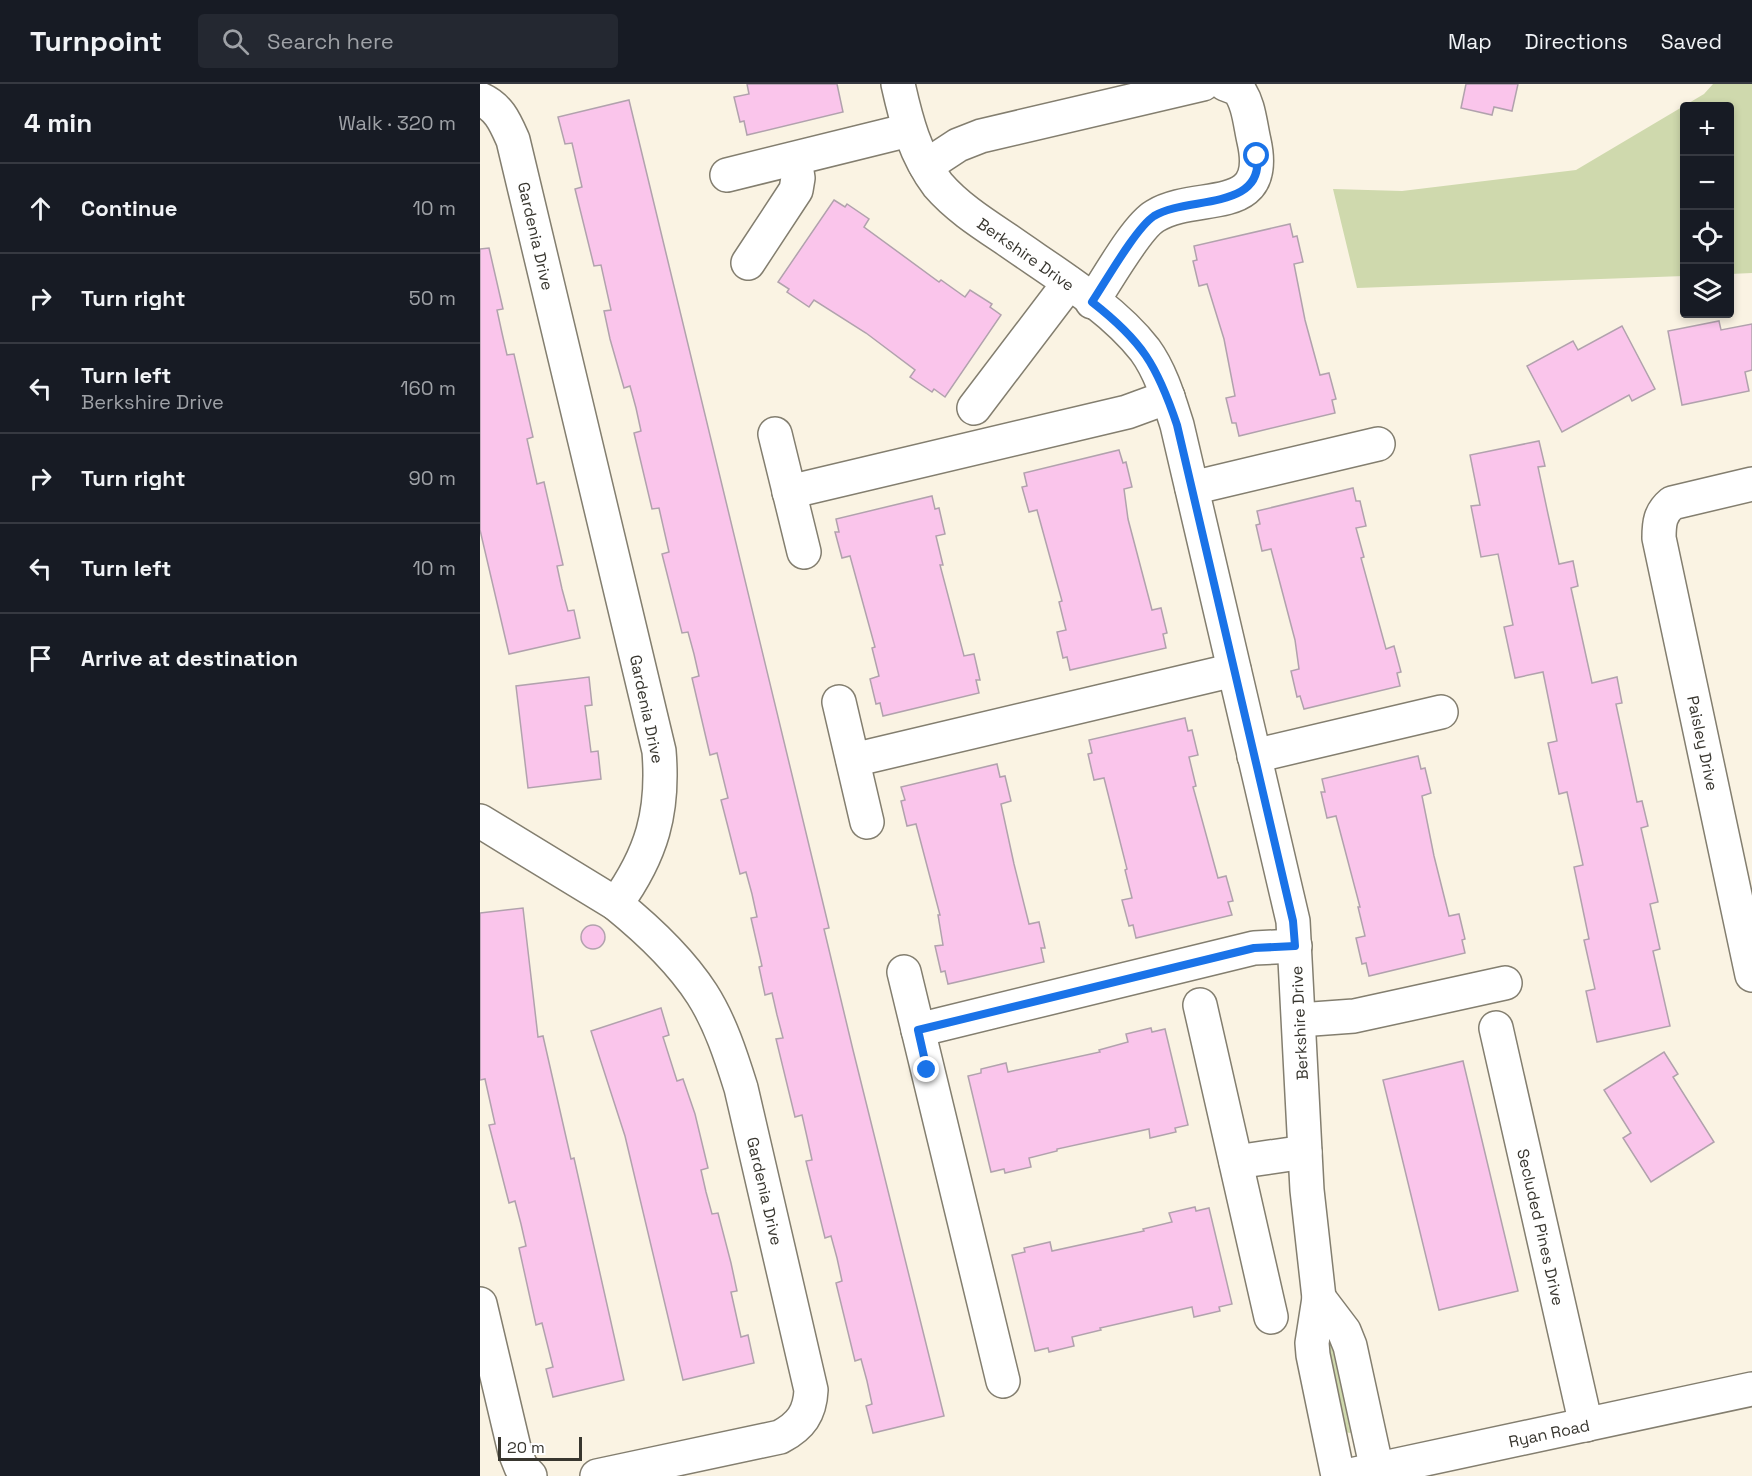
<!DOCTYPE html>
<meta charset="utf-8">
<style>
body{margin:0;font-family:"Space Grotesk",sans-serif;background:#242831;color:#f1f3f6}
.controls{position:absolute;right:18px;top:18px;display:grid;overflow:hidden;border-radius:6px;box-shadow:0 3px 9px #0003}
.controls button{width:54px;height:54px;display:grid;place-items:center;padding:0;border:0;border-bottom:2px solid #363941;background:#171b24;color:#f1f3f6;font:30px sans-serif}
.scale{position:absolute;left:18px;bottom:15px;width:84px;box-sizing:border-box;padding-left:6px;border:3px solid #38362f;border-top:0;font-size:16px;line-height:21px;white-space:nowrap;color:#38362f;-webkit-text-stroke:4px #fff;paint-order:stroke}
.stop{position:absolute;width:18px;height:18px;margin:-14px;border:4px solid #1a73e8;border-radius:50%;background:#fff}
.stop.end{background:#1a73e8;border-color:#fff;box-shadow:0 2px 6px #0008}
.list{margin:0;padding:0;list-style:none}
h2{display:flex;justify-content:space-between;align-items:center;height:78px;margin:0;padding:0 24px;font-size:26px}
h2 small{font-size:20px;font-weight:400;color:#9ea1a6}
.list li{display:grid;grid-template-columns:39px 1fr auto;gap:18px;align-items:center;box-sizing:border-box;height:90px;padding:0 24px;border-top:2px solid #363941}
.list b{display:block;font-size:22px;white-space:nowrap}
.list p{margin:0;font-size:20px;white-space:nowrap;color:#9ea1a6}
.list em{font-size:20px;font-style:normal;color:#9ea1a6}
.icon{flex:none;width:33px;height:33px;fill:none;stroke:currentColor;stroke-width:2;stroke-linecap:round;stroke-linejoin:round}
.map{position:relative;flex:none;width:1272px;height:1392px;overflow:hidden}
header{display:flex;align-items:center;gap:36px;box-sizing:border-box;height:84px;padding:0 30px;background:#171b24;border-bottom:2px solid #363941}
header strong{font-size:28px}
nav{display:flex;gap:33px;margin-inline-start:auto;font-size:21px}
.search{width:420px;height:54px;background:#242831;display:flex;align-items:center;gap:15px;box-sizing:border-box;padding:0 21px;border-radius:6px;color:#9ea1a6;font-size:22px}
main{display:flex}
aside{flex:1;background:#171b24}
.map>svg:first-child{display:block}
</style>
<header>
<strong>Turnpoint</strong>
<div class="search"><svg class="icon" aria-label="search" viewBox="0 0 24 24"><circle cx="10" cy="10" r="6"/><path d="M15 15l6 6"/></svg>Search here</div>
<nav><a>Map</a><a>Directions</a><a>Saved</a></nav>
</header>
<main>
<aside>
<h2>4 min<small>Walk · 320 m</small></h2>
<ul class="list">
<li><svg class="icon" aria-label="ahead" viewBox="0 0 24 24"><path d="M12 20V5M6 11l6-6 6 6"/></svg><div><b>Continue</b></div><em>10 m</em></li>
<li><svg class="icon" aria-label="right" viewBox="0 0 24 24"><path d="M7 20v-9h11M14 6l5 5-5 5"/></svg><div><b>Turn right</b></div><em>50 m</em></li>
<li><svg class="icon" aria-label="left" viewBox="0 0 24 24"><path d="M17 20v-9H6M10 6l-5 5 5 5"/></svg><div><b>Turn left</b><p>Berkshire Drive</p></div><em>160 m</em></li>
<li><svg class="icon" aria-label="right" viewBox="0 0 24 24"><path d="M7 20v-9h11M14 6l5 5-5 5"/></svg><div><b>Turn right</b></div><em>90 m</em></li>
<li><svg class="icon" aria-label="left" viewBox="0 0 24 24"><path d="M17 20v-9H6M10 6l-5 5 5 5"/></svg><div><b>Turn left</b></div><em>10 m</em></li>
<li><svg class="icon" aria-label="arrive" viewBox="0 0 24 24"><path d="M6 21V4h12l-3 4 3 4H6"/></svg><div><b>Arrive at destination</b></div></li>
</ul>
</aside>
<div class="map">
<svg width="1272" height="1392" viewBox="0 0 1272 1392">
<rect width="100%" height="100%" fill="#faf3e3"/>
<g fill="#cfd9ad">
<path d="M1233 0H1272V189L1250 190V22H1204V192L877 204 853 105 922 107 1096 86 1224 10Z"/>
<path d="M849 1258 855 1259 874 1346 870 1349 865 1348 844 1261Z"/>
</g>
<g fill="#fac5eb" stroke="#b1a2ad" stroke-width="1.5">
<path d="M267 0H357L363 28 267 51 264 37 260 38 254 13 269 10Z"/>
<path d="M986 0H1038L1032 27 1014 23 1012 31 981 24Z"/>
<path d="M149 16 349 844 344 845 373 966 464 1332 393 1349 386 1322 392 1320 387 1297 381 1275 375 1277 356 1199 362 1197 357 1174 351 1152 345 1154 326 1077 332 1076 327 1053 322 1031 315 1033 296 955 303 954 297 931 292 909 285 911 279 883 282 882 271 834 277 833 272 810 266 788 260 790 248 743 241 716 248 714 237 669 230 671 212 594 219 592 214 570 208 548 202 549 182 470 189 468 179 424 172 425 154 349 161 347 156 324 150 302 144 304 130 255 124 227 131 226 121 181 114 182 95 105 102 103 92 59 85 60 78 33Z"/>
<path d="M354 116 365 123 367 120 389 135 384 143 459 198 461 196 485 213 490 206 512 220 510 223 521 231 465 313 454 305 452 308 430 293 435 286 386 249 334 216 329 223 307 208 309 205 298 198Z"/>
<path d="M810 140 813 153 817 152 823 178 814 180 825 236 840 291 849 289 856 315 852 316 855 329 759 352 756 339H752L746 314 755 312 744 255 727 200 719 202 713 177 717 176 714 162Z"/>
<path d="M9 164 23 225 17 226 22 249 27 271 34 270 53 353 47 355 57 400 64 398 83 481 77 482 82 505 88 527 94 526 100 554 29 570 0 446V165Z"/>
<path d="M1239 237 1241 246 1272 240V286L1265 288 1269 307 1202 321 1188 247Z"/>
<path d="M1142 242 1175 305 1152 317 1149 311 1082 348 1047 282 1093 257 1098 266Z"/>
<path d="M1059 357 1065 382 1058 383 1068 430 1079 480 1093 477 1098 502 1091 504 1112 599 1137 593 1142 619 1136 620 1157 718 1162 717 1168 742 1161 744 1178 818 1170 820 1180 865 1173 867 1190 942 1117 958 1106 907 1115 905 1104 856 1109 855 1094 783 1103 781 1087 708 1079 710 1068 659 1077 657 1063 588 1035 594 1024 543 1033 541 1018 470 1001 473 991 422 1000 421 990 371Z"/>
<path d="M639 366 643 379 646 378 652 403 644 405 648 435 672 526 681 524 687 549 683 550 686 564 590 586 587 573 583 574 577 548 586 546 579 518 582 517 557 426 549 428 542 403 547 402 544 389Z"/>
<path d="M873 404 876 417H880L886 442 876 444 884 473 881 474 906 565 914 562 921 588 917 589 920 602 824 625 820 612 817 613 811 587 819 585 815 556 791 465 782 467 776 441 780 440 777 427Z"/>
<path d="M452 412 455 425 459 424 465 450 456 452 463 481H460L484 572 494 570 500 596H496L499 609 403 632 400 619 396 620 390 595 399 592 392 564 395 563 370 472 362 474 355 448H359L356 435Z"/>
<path d="M109 593 112 621 105 622 111 668 118 667 121 695 48 704 36 602Z"/>
<path d="M705 634 708 647 712 646 718 671 709 673 716 702 713 703 738 794 746 792 753 817 748 818 752 831 656 854 653 841 649 842 642 816 652 814 645 786 647 785 624 694 614 696 608 670 612 669 609 656Z"/>
<path d="M938 672 941 685 945 684 951 709 942 712 954 772 969 832 979 830 985 855 982 856 985 869 889 892 886 879 882 880 876 854 885 852 878 823H880L856 732 847 734 841 708H845L842 695Z"/>
<path d="M517 680 520 693 525 692 531 717 521 720 534 780 549 840 559 838 565 864H561L564 878 468 900 465 887 461 888 455 862 463 861 458 831H460L436 740 427 742 421 717 425 716 421 703Z"/>
<path d="M43 824 58 953 63 952 91 1075 94 1074 144 1296 73 1313 66 1285 73 1283 62 1239 56 1241 39 1164 46 1162 41 1140 35 1117 29 1119 9 1041 15 1040 5 995 0 996V829Z"/>
<circle cx="113" cy="853" r="12"/>
<path d="M181 924 189 951 183 953 197 997 203 995 215 1030 228 1084 221 1086 226 1108 232 1130 238 1129 251 1179 257 1207 251 1208 261 1253 268 1251 274 1279 203 1296 145 1052 111 947Z"/>
<path d="M671 944 672 948 685 945 708 1041 695 1044 696 1048 670 1054 669 1045 577 1065V1067L549 1074 551 1083 525 1089 524 1085 511 1088 488 992 501 989V985L526 979 528 988 620 968 619 966 648 958 646 950Z"/>
<path d="M1184 968 1198 990 1193 993 1234 1058 1171 1098 1143 1054 1151 1049 1124 1006Z"/>
<path d="M983 977 1038 1207 959 1226 903 996Z"/>
<path d="M715 1123 716 1127 729 1124 752 1220 739 1223 740 1227 714 1233 712 1223 620 1244 621 1246 592 1253 594 1262 569 1268 568 1264 555 1267 532 1171 545 1168 544 1164 570 1158 572 1167 664 1147 663 1145 692 1138 689 1129Z"/>
</g>
<g fill="none" stroke-linecap="round" stroke-linejoin="round">
<g stroke="#837e6f" stroke-width="36">
<g id="minor">
<path d="M418 0C426 36 435 71 458 101 477 123 502 139 526 155 571 187 631 222 665 266 681 288 689 316 697 341L813 837 827 1106 839 1214"/>
<path d="M0 15C19 23 25 38 33 56L179 667C184 728 172 770 136 820 168 846 200 876 222 910 240 938 251 972 261 1004L331 1306C330 1329 321 1342 300 1353L117 1392"/>
<path d="M446 82 478 61 501 52 723 0"/>
<path d="M247 91 429 46"/>
<path d="M268 179 316 106 318 94 315 75"/>
<path d="M612 218C626 198 656 143 675 132 718 106 791 134 774 57 770 40 769 19 758 5L745 0"/>
<path d="M494 324 589 199"/>
<path d="M295 350 324 468"/>
<path d="M1272 400 1192 419C1180 429 1179 439 1179 454L1272 891"/>
<path d="M712 404 898 360"/>
<path d="M309 408 647 328 688 313"/>
<path d="M359 618 387 738"/>
<path d="M774 672 961 628"/>
<path d="M373 676 754 586"/>
<path d="M0 737 136 820"/>
<path d="M424 888 523 1297"/>
<path d="M720 921 791 1233"/>
<path d="M819 936 874 932 1025 899"/>
<path d="M1016 944 1106 1341"/>
<path d="M438 946 774 864 815 862"/>
<path d="M756 1078 825 1068"/>
<path d="M0 1220 35 1368 41 1383 50 1392"/>
<path d="M858 1392 833 1271 832 1259 839 1214 864 1247 870 1262 897 1386"/>
</g>
</g>
<g stroke="#837e6f" stroke-width="36">
<path id="major" d="M866 1392 1272 1305"/>
</g>
<use href="#minor" stroke="#fff" stroke-width="33"/>
<use href="#major" stroke="#fff" stroke-width="33"/>
</g>
<g fill="none" stroke-linecap="round" stroke-linejoin="round">
<path stroke="#1a73e8" stroke-width="8" d="M447 986 438 946 774 864 815 862 813 837 697 341C677 281 662 257 612 218 626 197 656 144 674 132 707 112 784 127 777 72"/>
</g>
<g text-anchor="middle" stroke-width="5" stroke-linejoin="round" paint-order="stroke">
<g font-size="16" fill="#38362f" stroke="#fff">
<text transform="translate(56 152) rotate(77)" y="6">Gardenia Drive</text>
<text transform="translate(546 170) rotate(35)" y="6">Berkshire Drive</text>
<text transform="translate(167 625) rotate(78)" y="6">Gardenia Drive</text>
<text transform="translate(1223 659) rotate(78)" y="6">Paisley Drive</text>
<text transform="translate(819 939) rotate(-93)" y="6">Berkshire Drive</text>
<text transform="translate(285 1107) rotate(77)" y="6">Gardenia Drive</text>
<text transform="translate(1061 1143) rotate(77)" y="6">Secluded Pines Drive</text>
<text transform="translate(1069 1349) rotate(-12)" y="6">Ryan Road</text>
</g>
</g>
</svg>
<div class="controls">
<button>+</button>
<button>−</button>
<button><svg class="icon" aria-label="locate" viewBox="0 0 24 24"><circle cx="12" cy="12" r="6"/><path d="M12 2v4M12 18v4M2 12h4M18 12h4"/></svg></button>
<button><svg class="icon" aria-label="layers" viewBox="0 0 24 24"><path d="M12 4l9 5-9 5-9-5zM3 14l9 5 9-5"/></svg></button>
</div>
<div class="scale">20 m</div>
<div class="stop" style="left:777px;top:72px"></div>
<div class="stop end" style="left:447px;top:986px"></div>
</div>
</main>
